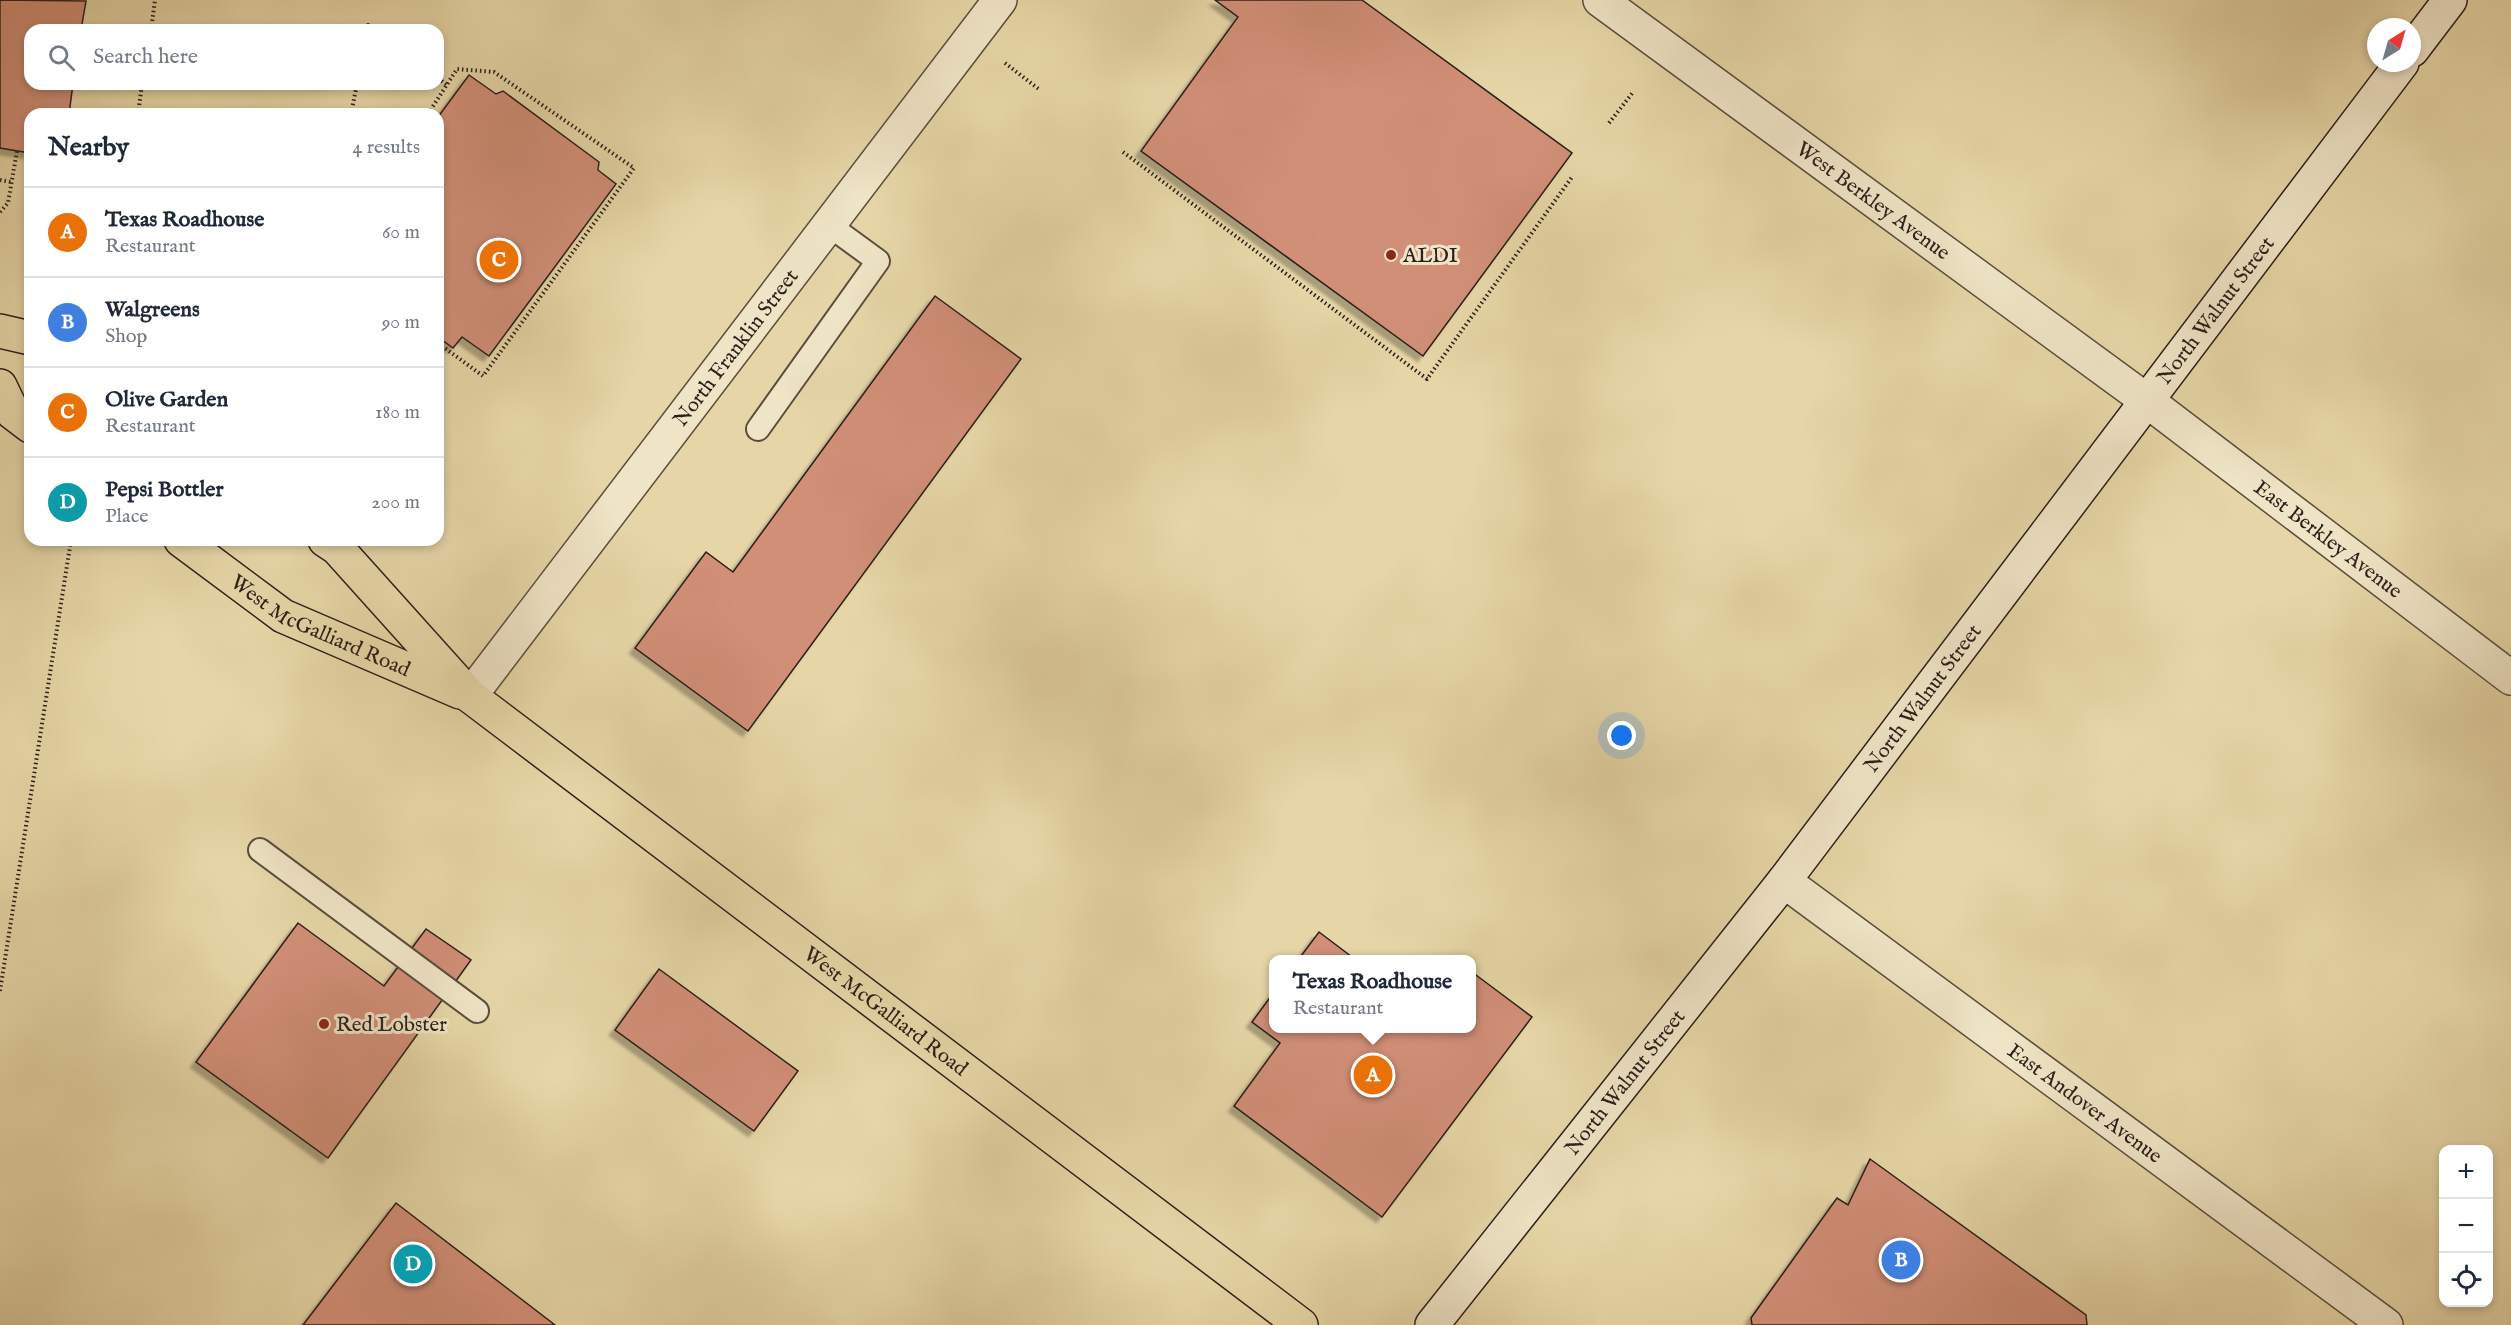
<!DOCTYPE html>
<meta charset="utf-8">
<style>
body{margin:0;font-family:"IM FELL English",serif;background:#f6f6f7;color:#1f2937}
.controls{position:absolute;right:18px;bottom:18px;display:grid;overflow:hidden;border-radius:12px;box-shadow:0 3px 9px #0003}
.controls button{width:54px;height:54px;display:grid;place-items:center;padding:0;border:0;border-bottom:2px solid #e0e1e3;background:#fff;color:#1f2937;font:30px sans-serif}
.compass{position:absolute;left:2367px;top:18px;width:54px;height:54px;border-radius:50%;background:#fff;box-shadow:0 3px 9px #0003;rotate:37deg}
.you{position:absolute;left:1622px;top:736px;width:21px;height:21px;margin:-15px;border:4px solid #fff;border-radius:50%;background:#1a73e8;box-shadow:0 0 0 9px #1a73e833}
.badge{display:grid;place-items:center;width:39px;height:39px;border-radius:50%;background:#8f2418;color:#fff;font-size:20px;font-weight:700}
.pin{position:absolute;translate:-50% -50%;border:3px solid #fff;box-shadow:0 2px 6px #0006}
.popup{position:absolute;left:1269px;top:955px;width:207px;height:78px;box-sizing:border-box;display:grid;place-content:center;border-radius:12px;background:#fff;filter:drop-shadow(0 2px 4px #0005);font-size:20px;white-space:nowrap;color:#747a83}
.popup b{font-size:22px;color:#1f2937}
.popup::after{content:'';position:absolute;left:50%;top:100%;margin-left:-12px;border:12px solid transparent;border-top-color:#fff}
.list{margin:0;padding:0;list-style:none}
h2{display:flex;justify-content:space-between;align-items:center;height:78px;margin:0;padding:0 24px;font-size:26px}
h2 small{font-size:20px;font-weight:400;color:#747a83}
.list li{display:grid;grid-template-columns:39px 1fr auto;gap:18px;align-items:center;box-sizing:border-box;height:90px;padding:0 24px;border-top:2px solid #e0e1e3}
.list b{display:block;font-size:22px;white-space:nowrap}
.list p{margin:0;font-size:20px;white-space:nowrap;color:#747a83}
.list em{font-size:20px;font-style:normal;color:#747a83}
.icon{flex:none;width:33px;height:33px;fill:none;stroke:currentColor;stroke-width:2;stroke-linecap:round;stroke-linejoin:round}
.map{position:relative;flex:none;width:2511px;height:1325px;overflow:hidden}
.search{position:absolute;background:#fff;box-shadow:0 3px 9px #0003;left:24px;top:24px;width:420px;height:66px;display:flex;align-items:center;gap:15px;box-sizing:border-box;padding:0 21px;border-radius:18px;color:#747a83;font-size:22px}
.panel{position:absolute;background:#fff;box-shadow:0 3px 9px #0003;left:24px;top:108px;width:420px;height:438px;border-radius:18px}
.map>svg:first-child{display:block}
</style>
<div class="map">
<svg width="2511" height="1325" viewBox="0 0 2511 1325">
<defs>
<filter id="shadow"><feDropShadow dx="-5.5" dy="5.5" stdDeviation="1.5" flood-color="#0004"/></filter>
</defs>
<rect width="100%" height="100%" fill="#e6d6a7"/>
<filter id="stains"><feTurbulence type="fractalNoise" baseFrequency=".00333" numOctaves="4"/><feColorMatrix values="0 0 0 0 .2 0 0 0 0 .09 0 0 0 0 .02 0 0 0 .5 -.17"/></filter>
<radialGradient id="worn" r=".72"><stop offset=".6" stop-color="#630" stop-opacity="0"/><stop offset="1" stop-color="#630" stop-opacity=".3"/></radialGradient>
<g fill="#d18f78" stroke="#2b1f1a" stroke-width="1.5" filter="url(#shadow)">
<path d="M0 0 86 1 81 30H30V84H73L69 114H30V153L0 148Z"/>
<path d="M1215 0H1362L1572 153 1423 356 1141 151 1238 17Z"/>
<path d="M469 75 496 94 503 91 599 162 598 170 616 184 489 356 462 337 453 348 438 337V117Z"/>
<path d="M935 296 1021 359 748 731 635 648 706 552 733 572Z"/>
<path d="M298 923 384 986 426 929 471 960 328 1158 196 1062Z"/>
<path d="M1319 932 1356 960H1298Z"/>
<path d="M659 969 798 1071 754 1131 615 1030Z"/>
<path d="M1472 972 1532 1017 1382 1217 1234 1106 1280 1043 1252 1022 1274 992V1028H1472Z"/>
<path d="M1870 1159 2086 1315 2087 1325H1752L1751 1318 1837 1198 1848 1205Z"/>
<path d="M396 1203 555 1325H303Z"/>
</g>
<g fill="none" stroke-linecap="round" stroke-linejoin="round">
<g stroke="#5a4d3d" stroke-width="26">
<g id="service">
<path d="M758 429 878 261 830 226"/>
<path d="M260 850 477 1011"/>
</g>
</g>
<g stroke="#5a4d3d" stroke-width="36">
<g id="minor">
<path id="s1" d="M1600 0 2146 400 2511 678"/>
<path id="s2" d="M470 696 1000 0"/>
<path id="s3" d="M1784 881 2386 1325"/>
</g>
</g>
<g stroke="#2b1f1a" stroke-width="36">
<g id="secondary">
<path d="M2412 50 2450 0"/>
<path id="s4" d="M1432 1325 1784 881 2402 63"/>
</g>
</g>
<g stroke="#2b1f1a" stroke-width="36">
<g id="primary">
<path d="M0 331 30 338"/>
<path d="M0 386 13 413 30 426"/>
<path id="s5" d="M181 540 283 616 460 692"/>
<path id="s6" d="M325 540 337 548 470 696 1301 1325"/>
</g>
</g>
<g stroke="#2b1f1a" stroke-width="4" stroke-dasharray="1.5 3" stroke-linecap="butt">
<path d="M151 30 155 0"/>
<path d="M367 30 368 25 375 30"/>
<path d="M1005 63 1040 90"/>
<path d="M438 78 448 86"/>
<path d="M138 114 142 84"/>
<path d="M351 114 357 84"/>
<path d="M428 114 457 69 494 72 634 168 483 376 438 343"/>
<path d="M1609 123 1634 91"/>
<path d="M1123 152 1427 379 1572 177"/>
<path d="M0 180 11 182"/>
<path d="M0 212 8 203 17 151"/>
<path d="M0 991 71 540"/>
</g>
<use href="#service" stroke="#efe4c6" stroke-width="22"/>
<use href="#minor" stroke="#efe4c6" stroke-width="33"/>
<use href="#secondary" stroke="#efe4c6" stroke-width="33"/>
<use href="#primary" stroke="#e6d6a7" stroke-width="33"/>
</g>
<g fill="#8f2418" stroke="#efe4c6" stroke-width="2">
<circle cx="1391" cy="255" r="6"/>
<circle cx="324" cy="1024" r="6"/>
</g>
<g text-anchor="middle" stroke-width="6" stroke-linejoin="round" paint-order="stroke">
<g font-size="21" fill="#2b1f1a" stroke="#efe4c6">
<text dy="7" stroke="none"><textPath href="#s1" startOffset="339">West Berkley Avenue</textPath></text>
<text dy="7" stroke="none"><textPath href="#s4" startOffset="1282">North Walnut Street</textPath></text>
<text dy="7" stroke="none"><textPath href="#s2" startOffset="438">North Franklin Street</textPath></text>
<text dy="7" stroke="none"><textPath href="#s1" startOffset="906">East Berkley Avenue</textPath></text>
<text dy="7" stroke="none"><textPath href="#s5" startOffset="165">West McGalliard Road</textPath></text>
<text dy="7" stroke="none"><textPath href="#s4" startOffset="796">North Walnut Street</textPath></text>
<text dy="7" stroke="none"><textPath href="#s6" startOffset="735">West McGalliard Road</textPath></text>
<text dy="7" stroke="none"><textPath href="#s4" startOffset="310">North Walnut Street</textPath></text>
<text dy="7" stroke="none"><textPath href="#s3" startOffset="374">East Andover Avenue</textPath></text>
</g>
<g font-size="21" fill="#2b1f1a" stroke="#efe4c6" text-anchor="start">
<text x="1403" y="262">ALDI</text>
<text x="336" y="1031">Red Lobster</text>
</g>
</g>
<rect width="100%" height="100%" filter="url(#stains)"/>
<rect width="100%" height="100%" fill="url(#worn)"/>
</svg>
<div class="controls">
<button>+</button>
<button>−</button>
<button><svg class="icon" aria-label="locate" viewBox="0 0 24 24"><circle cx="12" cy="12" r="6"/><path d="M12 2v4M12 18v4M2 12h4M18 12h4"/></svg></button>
</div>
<svg class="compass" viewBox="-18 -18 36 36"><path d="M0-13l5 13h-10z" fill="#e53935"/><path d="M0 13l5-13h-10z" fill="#747a83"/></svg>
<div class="you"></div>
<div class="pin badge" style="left:1373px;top:1075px;background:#e8710a">A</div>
<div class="popup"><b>Texas Roadhouse</b>Restaurant</div>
<div class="pin badge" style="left:1901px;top:1260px;background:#3f7fe0">B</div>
<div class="pin badge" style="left:499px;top:260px;background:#e8710a">C</div>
<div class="pin badge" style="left:413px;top:1264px;background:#0f9aa8">D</div>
<div class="search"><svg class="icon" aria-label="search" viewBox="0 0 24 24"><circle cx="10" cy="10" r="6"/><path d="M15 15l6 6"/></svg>Search here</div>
<section class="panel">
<h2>Nearby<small>4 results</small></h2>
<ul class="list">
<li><span class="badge" style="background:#e8710a">A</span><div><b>Texas Roadhouse</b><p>Restaurant</p></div><em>60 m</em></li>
<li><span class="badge" style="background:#3f7fe0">B</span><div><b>Walgreens</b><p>Shop</p></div><em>90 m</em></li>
<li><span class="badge" style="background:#e8710a">C</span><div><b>Olive Garden</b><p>Restaurant</p></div><em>180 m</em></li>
<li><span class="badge" style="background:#0f9aa8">D</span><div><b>Pepsi Bottler</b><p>Place</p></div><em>200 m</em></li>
</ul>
</section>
</div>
